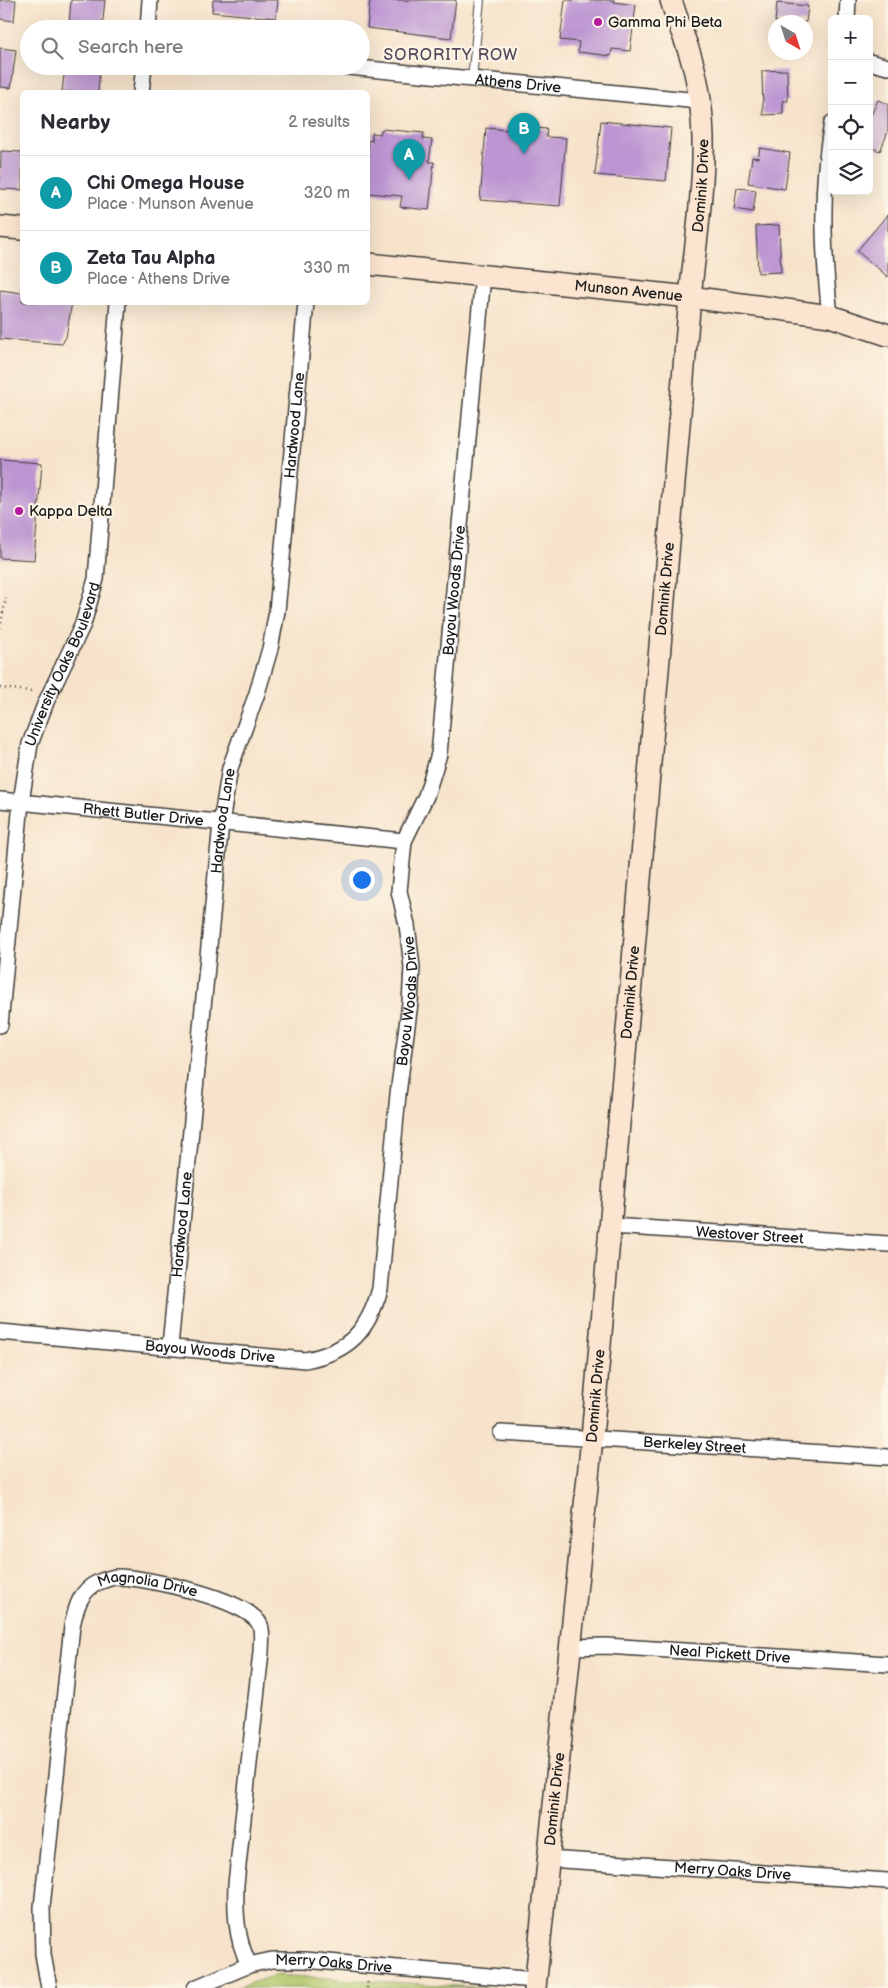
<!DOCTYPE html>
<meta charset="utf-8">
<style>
body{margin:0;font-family:"Balsamiq Sans",sans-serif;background:#f7f7f7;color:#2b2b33}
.controls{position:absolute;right:15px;top:15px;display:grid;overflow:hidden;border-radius:8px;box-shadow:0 5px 20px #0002}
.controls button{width:45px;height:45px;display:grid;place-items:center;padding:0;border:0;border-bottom:1px solid #e1e1e2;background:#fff;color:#2b2b33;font:25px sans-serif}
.compass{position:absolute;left:768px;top:15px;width:45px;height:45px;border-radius:50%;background:#fff;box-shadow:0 5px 20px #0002;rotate:141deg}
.you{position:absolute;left:361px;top:879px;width:18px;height:18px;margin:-12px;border:4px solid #fff;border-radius:50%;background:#1a73e8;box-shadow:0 0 0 8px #1a73e833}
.badge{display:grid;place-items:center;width:32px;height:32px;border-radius:50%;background:#d93025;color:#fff;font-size:16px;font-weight:700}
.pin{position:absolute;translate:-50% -41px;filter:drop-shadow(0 1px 2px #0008)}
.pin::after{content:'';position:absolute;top:26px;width:18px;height:15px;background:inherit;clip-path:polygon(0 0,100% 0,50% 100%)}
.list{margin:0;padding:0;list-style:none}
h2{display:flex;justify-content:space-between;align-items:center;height:65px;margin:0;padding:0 20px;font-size:21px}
h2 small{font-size:16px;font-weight:400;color:#7c7c81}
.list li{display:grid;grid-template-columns:32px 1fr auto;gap:15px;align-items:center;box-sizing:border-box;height:75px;padding:0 20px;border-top:1px solid #e1e1e2}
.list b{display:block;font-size:19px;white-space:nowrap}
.list p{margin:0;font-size:16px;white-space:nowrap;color:#7c7c81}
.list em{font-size:16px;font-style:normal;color:#7c7c81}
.icon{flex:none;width:28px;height:28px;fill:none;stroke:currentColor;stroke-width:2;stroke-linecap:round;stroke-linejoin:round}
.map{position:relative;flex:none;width:888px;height:1988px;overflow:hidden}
.search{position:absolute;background:#fff;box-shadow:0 5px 20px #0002;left:20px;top:20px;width:350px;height:55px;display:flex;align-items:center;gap:12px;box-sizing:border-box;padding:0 18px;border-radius:28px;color:#7c7c81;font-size:19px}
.panel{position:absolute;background:#fff;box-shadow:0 5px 20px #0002;left:20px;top:90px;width:350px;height:215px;border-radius:8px}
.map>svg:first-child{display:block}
</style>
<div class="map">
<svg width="888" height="1988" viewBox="0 0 888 1988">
<rect width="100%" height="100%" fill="#fcf5e5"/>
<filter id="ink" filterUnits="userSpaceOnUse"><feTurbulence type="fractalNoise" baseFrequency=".02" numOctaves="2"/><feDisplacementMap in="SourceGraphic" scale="10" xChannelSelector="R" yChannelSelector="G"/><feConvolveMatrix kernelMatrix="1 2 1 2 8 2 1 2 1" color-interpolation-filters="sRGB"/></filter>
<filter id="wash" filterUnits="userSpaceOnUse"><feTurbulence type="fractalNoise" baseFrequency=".0096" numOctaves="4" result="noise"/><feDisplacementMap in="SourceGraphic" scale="20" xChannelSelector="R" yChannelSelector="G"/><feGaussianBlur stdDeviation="1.12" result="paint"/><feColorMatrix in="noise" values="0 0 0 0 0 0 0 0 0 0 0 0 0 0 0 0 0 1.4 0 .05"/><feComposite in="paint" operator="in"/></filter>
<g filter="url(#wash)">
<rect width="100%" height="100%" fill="#f7e3cb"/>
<path fill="#b1c76b" stroke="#667244" d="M276 1975 487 1988H235Z"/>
<g id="blocks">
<g fill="#bc95d2">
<path d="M0 0H16L14 21 0 19Z"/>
<path d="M71 0H105L102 29 69 25Z"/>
<path d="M213 0H278L276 18 212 12Z"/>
<path d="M370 0H456L451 38 367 28Z"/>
<path d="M565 0H614V2L636 5 630 51 612 49 611 56 578 52 579 42 560 40Z"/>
<path d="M777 3 808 6 806 22H775Z"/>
<path d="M0 48 16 50 11 88 0 87Z"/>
<path d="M65 66H100L98 92H62Z"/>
<path d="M787 70 788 101H783V114L763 115 762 71Z"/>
<path d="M878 100 888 104V132L880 151 869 147V120Z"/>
<path d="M601 121 671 128 666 181 595 175Z"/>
<path d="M507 126 547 129 546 137 566 138 560 206 480 200 486 128 507 130Z"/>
<path d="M382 129 424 133 423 139 432 140 429 162H434L429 210 400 207 402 196 368 193V140L372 141V133L380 134Z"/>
<path d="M760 148 790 153 785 189 748 183 752 157 758 158Z"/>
<path d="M1 151 22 152V190L0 189Z"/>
<path d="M737 188 756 190 753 212 734 209Z"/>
<path d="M888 214V277L857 251Z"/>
<path d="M779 225 781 272 758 273 756 226Z"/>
<path d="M0 290 22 293V302H72L66 337 62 344 0 339Z"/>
<path d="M0 460 42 463 34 560 0 558Z"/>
</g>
</g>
</g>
<g filter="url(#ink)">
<use href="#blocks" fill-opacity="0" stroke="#3d3a36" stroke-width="1"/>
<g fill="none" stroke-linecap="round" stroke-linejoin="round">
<g stroke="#3d3a36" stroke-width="10">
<path id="lane" d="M472 79 480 0"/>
</g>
<g stroke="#3d3a36" stroke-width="18">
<g id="street">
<path d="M847 19 848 0"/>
<path d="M148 29 150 0"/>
<path d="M869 62 888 67"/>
<path id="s1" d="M338 66 699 101"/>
<path d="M141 92 144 66"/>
<path d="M830 316C823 251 820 188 832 123"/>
<path id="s2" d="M0 800 404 841"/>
<path id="s3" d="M0 1025 21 802 30 744 46 702 83 624 96 579 118 302"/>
<path id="s4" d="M611 1226 888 1244"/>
<path id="s5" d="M0 1332 305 1360C349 1352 368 1331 380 1289L398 1094 410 1003 412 967 407 925 399 891 404 841 426 796 439 754 483 275"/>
<path id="s6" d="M170 1346 221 823 230 768 257 693 270 649 277 611 306 302"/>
<path id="s7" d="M501 1433 888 1457"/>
<path id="s8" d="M571 1647 606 1646 888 1664"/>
<path id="s9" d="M547 1859 888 1881"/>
<path id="s10" d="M49 1988 43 1954 42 1907 72 1626C76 1608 80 1590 99 1582 104 1580 112 1577 117 1577 144 1577 249 1599 260 1625 263 1632 261 1644 261 1652L236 1884C235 1913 236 1938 249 1965"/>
<path id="s11" d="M195 1988 249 1965 272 1960H305L535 1980"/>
</g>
</g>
<g stroke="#3d3a36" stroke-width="24">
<g id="secondary">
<path d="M0 227 22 229"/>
<path id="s12" d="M368 264 690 297 830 316 888 335"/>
<path id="s13" d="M535 1988 592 1438 690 297C698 219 714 138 692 61 686 41 677 21 671 0"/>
</g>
</g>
<g stroke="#3d3a36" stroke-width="2.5" stroke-dasharray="1 4" stroke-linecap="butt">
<path d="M0 628 6 598"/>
<path d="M0 688 31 691"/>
<path d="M367 1988 368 1979"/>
</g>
<use href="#lane" stroke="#fff" stroke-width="8"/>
<use href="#street" stroke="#fff" stroke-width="15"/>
<use href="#secondary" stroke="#fce5d0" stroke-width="21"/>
</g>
</g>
<g fill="#b5179e" stroke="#fcf5e5" stroke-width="2">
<circle cx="598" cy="22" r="5"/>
<circle cx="19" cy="511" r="5"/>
</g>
<g text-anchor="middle" stroke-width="4.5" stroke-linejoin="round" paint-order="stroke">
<g font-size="15" fill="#1c1c1c" stroke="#fcf5e5" text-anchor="start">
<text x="608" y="27">Gamma Phi Beta</text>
<text x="29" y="516">Kappa Delta</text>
</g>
<g font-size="15" fill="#1c1c1c" stroke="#fcf5e5">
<text dy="5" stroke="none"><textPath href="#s1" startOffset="181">Athens Drive</textPath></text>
<text dy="5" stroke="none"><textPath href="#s13" startOffset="1810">Dominik Drive</textPath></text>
<text dy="5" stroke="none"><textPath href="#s12" startOffset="262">Munson Avenue</textPath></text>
<text dy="5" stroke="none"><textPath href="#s6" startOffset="932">Hardwood Lane</textPath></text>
<text dy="5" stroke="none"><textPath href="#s13" startOffset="1405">Dominik Drive</textPath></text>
<text dy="5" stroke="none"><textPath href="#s5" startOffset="1126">Bayou Woods Drive</textPath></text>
<text dy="5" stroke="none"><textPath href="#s3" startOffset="369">University Oaks Boulevard</textPath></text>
<text dy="5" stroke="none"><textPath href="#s2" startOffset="144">Rhett Butler Drive</textPath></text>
<text dy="5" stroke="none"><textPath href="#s6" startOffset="528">Hardwood Lane</textPath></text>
<text dy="5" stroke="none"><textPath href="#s13" startOffset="1000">Dominik Drive</textPath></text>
<text dy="5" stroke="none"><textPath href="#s5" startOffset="706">Bayou Woods Drive</textPath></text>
<text dy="5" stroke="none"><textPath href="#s6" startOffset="122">Hardwood Lane</textPath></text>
<text dy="5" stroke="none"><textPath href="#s4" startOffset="139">Westover Street</textPath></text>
<text dy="5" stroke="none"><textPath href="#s5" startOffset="211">Bayou Woods Drive</textPath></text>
<text dy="5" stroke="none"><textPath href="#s13" startOffset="595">Dominik Drive</textPath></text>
<text dy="5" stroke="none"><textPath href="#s7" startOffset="194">Berkeley Street</textPath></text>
<text dy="5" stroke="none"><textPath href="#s10" startOffset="468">Magnolia Drive</textPath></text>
<text dy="5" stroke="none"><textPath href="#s8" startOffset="159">Neal Pickett Drive</textPath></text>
<text dy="5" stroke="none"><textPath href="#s13" startOffset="190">Dominik Drive</textPath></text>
<text dy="5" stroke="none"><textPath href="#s9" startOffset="186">Merry Oaks Drive</textPath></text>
<text dy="5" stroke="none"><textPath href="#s11" startOffset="144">Merry Oaks Drive</textPath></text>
</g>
<g font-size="16" letter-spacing="1" fill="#54465c" stroke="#fcf5e5">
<text x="451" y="60">SORORITY ROW</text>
</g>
</g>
</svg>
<div class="controls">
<button>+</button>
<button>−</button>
<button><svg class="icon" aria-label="locate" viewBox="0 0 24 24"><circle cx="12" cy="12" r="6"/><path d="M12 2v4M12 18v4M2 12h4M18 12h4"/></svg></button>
<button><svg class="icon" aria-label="layers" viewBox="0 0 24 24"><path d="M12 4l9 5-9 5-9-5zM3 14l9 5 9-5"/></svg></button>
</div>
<svg class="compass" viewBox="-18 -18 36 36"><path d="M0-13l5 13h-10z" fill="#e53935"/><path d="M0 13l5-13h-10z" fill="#7c7c81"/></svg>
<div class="you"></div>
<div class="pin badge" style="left:409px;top:180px;background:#0f9aa8">A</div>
<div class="pin badge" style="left:524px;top:154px;background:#0f9aa8">B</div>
<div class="search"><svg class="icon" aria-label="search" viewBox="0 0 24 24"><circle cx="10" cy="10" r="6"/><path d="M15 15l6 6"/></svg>Search here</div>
<section class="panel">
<h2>Nearby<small>2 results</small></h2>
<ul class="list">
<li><span class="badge" style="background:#0f9aa8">A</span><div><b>Chi Omega House</b><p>Place · Munson Avenue</p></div><em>320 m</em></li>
<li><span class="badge" style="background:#0f9aa8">B</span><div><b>Zeta Tau Alpha</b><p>Place · Athens Drive</p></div><em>330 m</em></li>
</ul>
</section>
</div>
